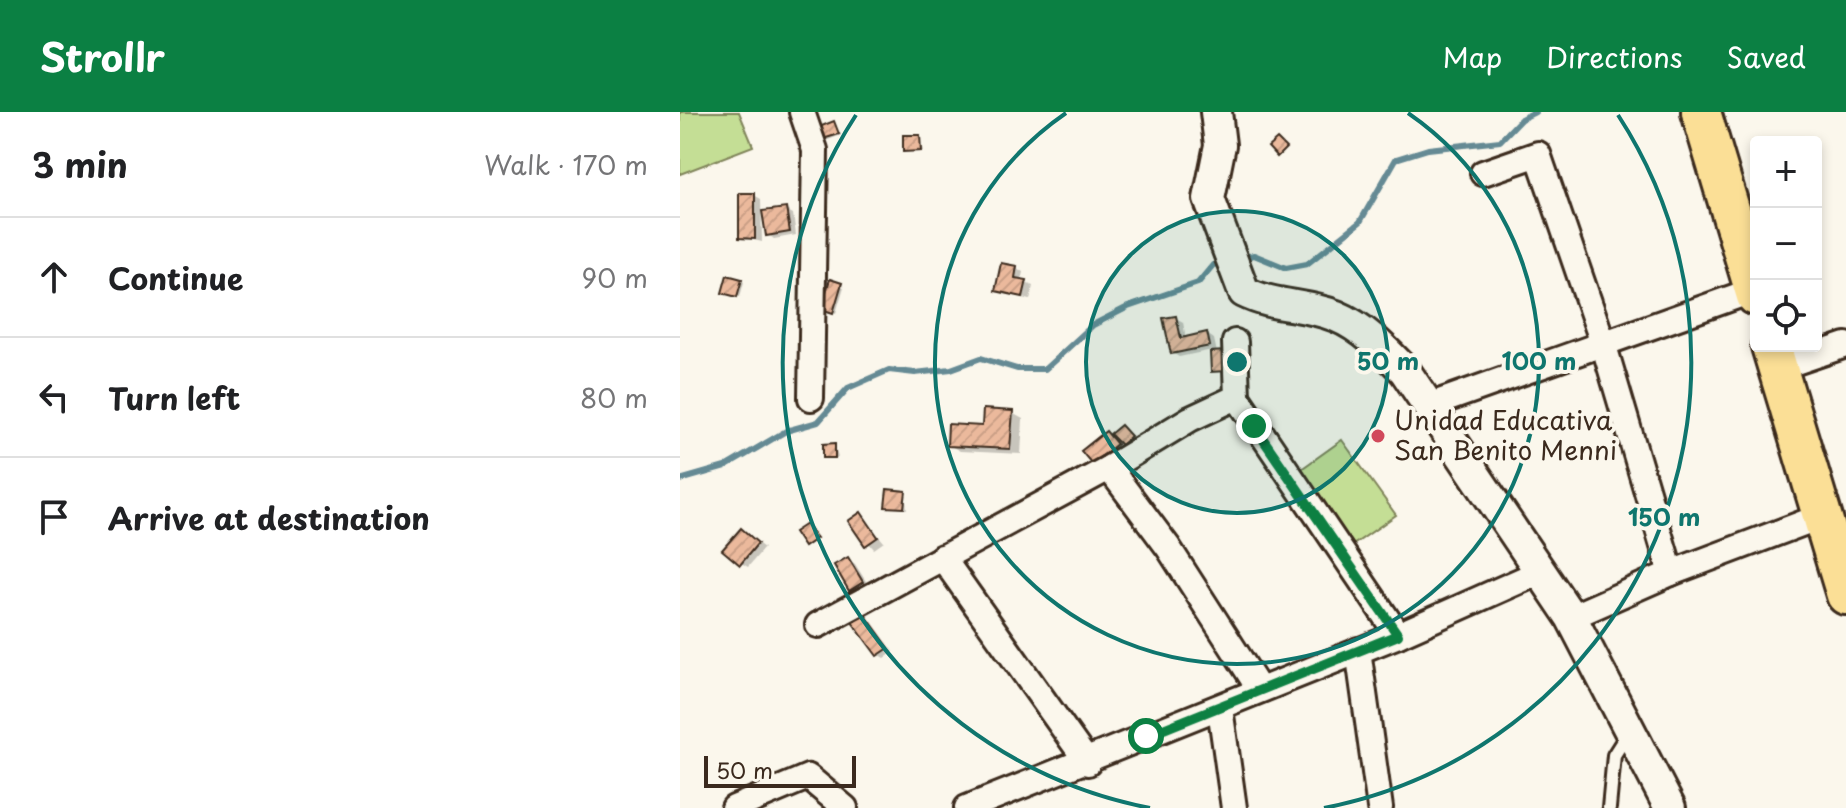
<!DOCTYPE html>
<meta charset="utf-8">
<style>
body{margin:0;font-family:"Playpen Sans",sans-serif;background:#f2f2f2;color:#202124}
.controls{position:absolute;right:24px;top:24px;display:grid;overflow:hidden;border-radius:8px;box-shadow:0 4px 12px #0003}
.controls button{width:72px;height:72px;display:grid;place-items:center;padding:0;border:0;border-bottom:2px solid #e0e0e0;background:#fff;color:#202124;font:40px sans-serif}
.scale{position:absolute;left:24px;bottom:20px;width:152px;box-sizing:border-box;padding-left:8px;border:4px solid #3b2a1e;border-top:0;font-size:22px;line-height:28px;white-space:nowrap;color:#3b2a1e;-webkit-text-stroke:6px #fbf7ec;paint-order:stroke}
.stop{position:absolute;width:24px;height:24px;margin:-18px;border:6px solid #0b8043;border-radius:50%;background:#fff}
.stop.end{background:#0b8043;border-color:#fff;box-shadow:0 2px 8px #0008}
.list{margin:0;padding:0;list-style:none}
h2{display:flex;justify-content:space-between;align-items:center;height:104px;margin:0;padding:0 32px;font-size:34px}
h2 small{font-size:26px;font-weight:400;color:#757577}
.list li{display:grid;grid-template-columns:52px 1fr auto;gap:24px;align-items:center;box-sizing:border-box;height:120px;padding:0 32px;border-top:2px solid #e0e0e0}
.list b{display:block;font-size:30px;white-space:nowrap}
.list em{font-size:26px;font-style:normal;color:#757577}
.icon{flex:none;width:44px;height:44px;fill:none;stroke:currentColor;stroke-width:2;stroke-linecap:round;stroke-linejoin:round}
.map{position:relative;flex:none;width:1166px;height:696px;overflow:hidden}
header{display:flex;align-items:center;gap:48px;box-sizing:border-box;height:112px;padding:0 40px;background:#0b8043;color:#fff}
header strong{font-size:38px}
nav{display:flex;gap:44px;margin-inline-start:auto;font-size:28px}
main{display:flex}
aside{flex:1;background:#fff}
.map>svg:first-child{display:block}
</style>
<header>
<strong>Strollr</strong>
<nav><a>Map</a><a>Directions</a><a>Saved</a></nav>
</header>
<main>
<aside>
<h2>3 min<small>Walk · 170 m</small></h2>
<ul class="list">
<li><svg class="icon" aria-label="ahead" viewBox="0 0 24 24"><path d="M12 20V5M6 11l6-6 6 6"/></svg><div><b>Continue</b></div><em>90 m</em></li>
<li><svg class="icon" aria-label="left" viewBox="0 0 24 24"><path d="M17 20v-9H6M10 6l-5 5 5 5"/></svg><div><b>Turn left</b></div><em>80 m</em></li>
<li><svg class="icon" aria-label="arrive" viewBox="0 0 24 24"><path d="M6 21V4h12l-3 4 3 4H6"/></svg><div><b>Arrive at destination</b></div></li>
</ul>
</aside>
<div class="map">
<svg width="1166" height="696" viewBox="0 0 1166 696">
<defs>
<pattern id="building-hatch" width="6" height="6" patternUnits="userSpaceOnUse" patternTransform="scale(2)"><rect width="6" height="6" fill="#ebb99c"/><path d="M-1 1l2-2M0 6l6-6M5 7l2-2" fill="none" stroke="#ca9f86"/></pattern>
</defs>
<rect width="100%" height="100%" fill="#fbf7ec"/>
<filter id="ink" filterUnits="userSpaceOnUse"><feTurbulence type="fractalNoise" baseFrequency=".0125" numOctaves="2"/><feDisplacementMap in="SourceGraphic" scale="16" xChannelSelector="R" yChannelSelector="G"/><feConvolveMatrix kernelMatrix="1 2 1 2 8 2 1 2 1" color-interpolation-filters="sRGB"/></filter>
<g filter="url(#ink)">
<g fill="#c4de95" stroke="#80845a" stroke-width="2">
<path d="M0 0H59L73 34 0 62Z"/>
<path d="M662 328 716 403 673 433 620 358Z"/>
</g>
<g fill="#0003">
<path d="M154 11 161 23 148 28 145 26Z"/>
<path d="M239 25 243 39 225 38Z"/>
<path d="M74 83 81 87 82 130 61 125Z"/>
<path d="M106 98 113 102 116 123 94 127 87 122Z"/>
<path d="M337 156 343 160 341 169 353 174 350 188 317 178Z"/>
<path d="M61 169 64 170 60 185 47 182Z"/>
<path d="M151 170 164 175 156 201 146 197Z"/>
<path d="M496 206 503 210 506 227 527 222 534 227 537 241 548 259 533 258 532 238 499 245 492 241Z"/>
<path d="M332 301 343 307 341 342 280 339 269 333Z"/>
<path d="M441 315 452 326 445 333 436 328 442 337 420 355 413 351 426 321 431 324Z"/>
<path d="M155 333 158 346 145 345Z"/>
<path d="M225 381 227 397 210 395Z"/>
<path d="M181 403 204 430 194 437 170 410Z"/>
<path d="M61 418 84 436 68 455 61 451Z"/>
<path d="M168 447 175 452 189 474 177 481 170 477Z"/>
<path d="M181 500 188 504 214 540 205 546 198 542Z"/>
</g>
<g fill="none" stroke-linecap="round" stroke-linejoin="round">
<g stroke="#658a94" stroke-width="6">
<path d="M560 146 574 143 606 156 627 152 680 110 716 47 748 37 820 29 841 7 855 0"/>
<path d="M0 368 45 355 106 319 138 310 168 276 209 258 235 261 271 257 301 246 337 257H365L413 213 448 195 518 171 533 153 542 151"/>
</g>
</g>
<g fill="url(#building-hatch)" stroke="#3b2a1e" stroke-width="2">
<path d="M154 9 159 22 143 27 139 15Z"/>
<path d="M223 23H240L241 39 223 40Z"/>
<path d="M597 27 606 36 597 45 588 35Z"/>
<path d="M59 81H75V127L59 126Z"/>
<path d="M106 96 110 120 86 124 82 99Z"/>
<path d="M321 151 337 154 335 166 347 168 343 185 315 179Z"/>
<path d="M47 163 62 167 57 185 42 181Z"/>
<path d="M150 167 162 171 153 201 141 197Z"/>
<path d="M496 204 501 226 527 220 530 234 491 242 483 206Z"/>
<path d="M545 239 546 259 531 260 530 240Z"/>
<path d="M303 297 333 299 330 337 267 334 268 312 302 314Z"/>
<path d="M441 313 451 324 441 333 430 322Z"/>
<path d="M426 319 437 332 412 352 401 339Z"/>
<path d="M155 331V346H143V332Z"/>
<path d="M207 377 226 379 224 396 205 395Z"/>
<path d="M181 400 198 425 185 434 168 409Z"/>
<path d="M126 412 137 426 124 435 114 420Z"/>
<path d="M61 416 78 431 60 453 42 438Z"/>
<path d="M168 445 183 470 169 479 154 453Z"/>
<path d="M181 497 209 536 197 544 169 506Z"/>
</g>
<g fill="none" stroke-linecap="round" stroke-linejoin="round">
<g stroke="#3b2a1e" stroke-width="18">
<path id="service" d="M929 696 934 643 948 621"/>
</g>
<g stroke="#3b2a1e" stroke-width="30">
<g id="minor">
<path d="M122 0 135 38 131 286"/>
<path d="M803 61 858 42 924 234 991 461"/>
<path d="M1098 256 1166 233"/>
<path d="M557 285 718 523"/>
<path d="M751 293 1074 178"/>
<path d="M429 356 488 435 580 578"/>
<path d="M262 445 408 651"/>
<path d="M891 505 991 461 1142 404"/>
<path d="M138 513 429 356 510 307 557 285 555 230"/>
<path d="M678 538 700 696"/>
<path d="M540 596 554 696"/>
<path d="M54 696 128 665 165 696"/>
<path d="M287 696 718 523 862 459"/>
</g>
</g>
<g stroke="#3b2a1e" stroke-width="36">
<path id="tertiary" d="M536 0 540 33 529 87 564 180C594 195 626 192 656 204 683 215 705 238 725 259L891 505 990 696"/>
</g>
<g stroke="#3b2a1e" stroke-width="44">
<g id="trunk">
<path d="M1021 0 1076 184"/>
<path d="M1091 234 1166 483"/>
</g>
</g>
<use href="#service" stroke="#fbf7ec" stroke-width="12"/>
<use href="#minor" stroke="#fbf7ec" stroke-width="24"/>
<use href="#tertiary" stroke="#fbf7ec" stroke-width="30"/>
<use href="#trunk" stroke="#fbdf96" stroke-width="38"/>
</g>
</g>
<g fill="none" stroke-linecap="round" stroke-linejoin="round" filter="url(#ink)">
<path stroke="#0b8043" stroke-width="10" d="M466 624 718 523 574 314"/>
</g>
<circle cx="557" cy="250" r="151" fill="#0f766e" fill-opacity=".12"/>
<g fill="none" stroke="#0f766e" stroke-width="4">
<circle cx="557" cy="250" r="151"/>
<path d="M728 1A302 302 0 1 1 386 1"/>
<path d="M470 696A454 454 0 0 1 176 3M938 3A454 454 0 0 1 644 696"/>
</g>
<circle fill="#d1495b" stroke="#fbf7ec" stroke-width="3" cx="698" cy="324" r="8"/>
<g text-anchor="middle" stroke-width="8" stroke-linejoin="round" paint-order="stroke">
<g font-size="26" fill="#3b2a1e" stroke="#fbf7ec" text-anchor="start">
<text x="714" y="318">Unidad Educativa<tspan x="714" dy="30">San Benito Menni</tspan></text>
</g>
</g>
<circle cx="557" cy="250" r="12" fill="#0f766e" stroke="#fbf7ec" stroke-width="4"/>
<g font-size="24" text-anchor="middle" font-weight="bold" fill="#0f766e" stroke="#fbf7ec" stroke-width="8" stroke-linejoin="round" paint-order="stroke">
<text x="708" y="258">50 m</text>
<text x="859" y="258">100 m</text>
<text x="984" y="414">150 m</text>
</g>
</svg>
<div class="controls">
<button>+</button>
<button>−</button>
<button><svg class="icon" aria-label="locate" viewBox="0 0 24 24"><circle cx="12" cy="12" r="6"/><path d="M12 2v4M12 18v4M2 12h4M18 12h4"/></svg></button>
</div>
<div class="scale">50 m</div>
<div class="stop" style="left:466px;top:624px"></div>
<div class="stop end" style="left:574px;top:314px"></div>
</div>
</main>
